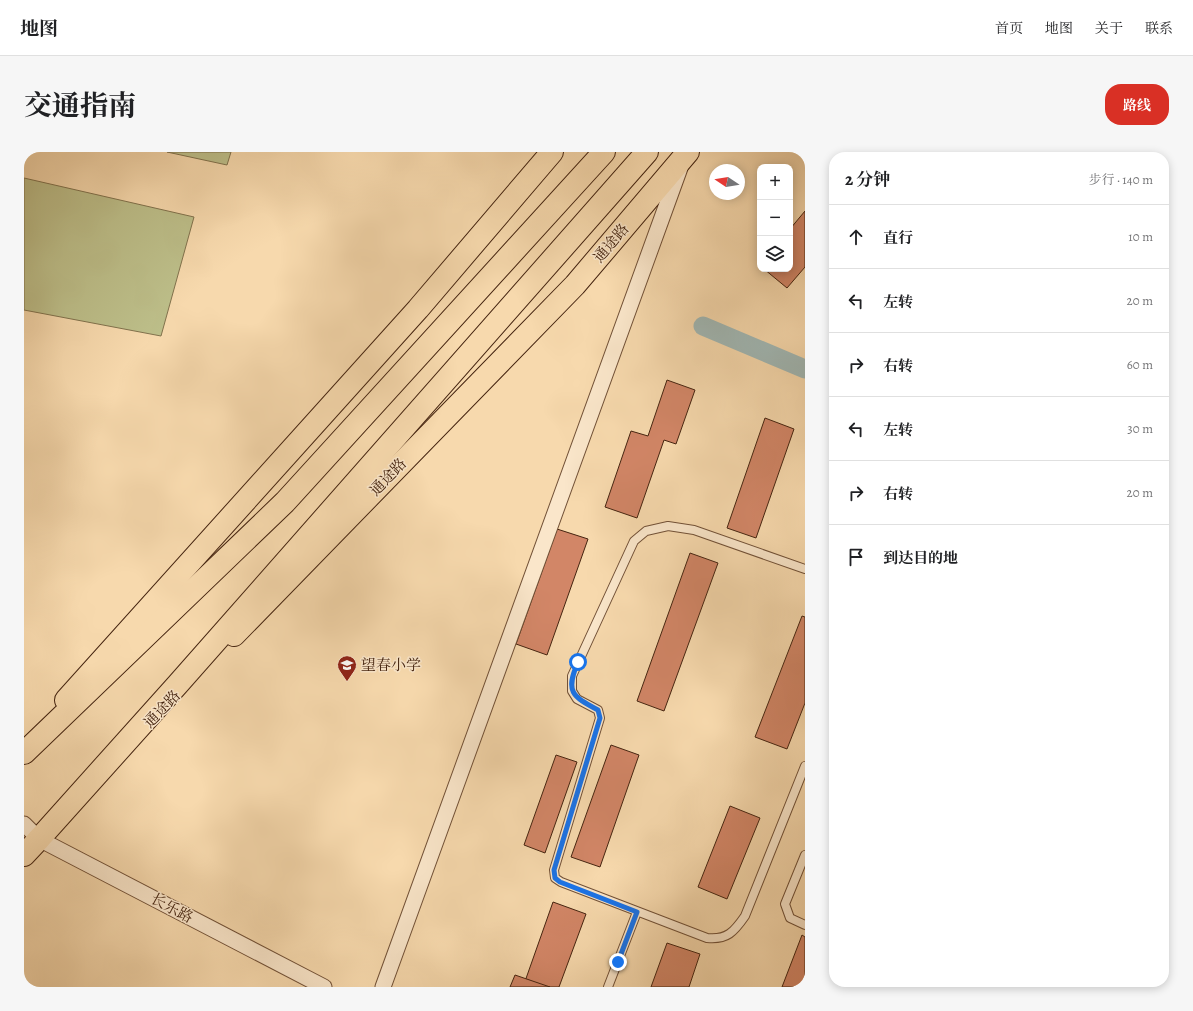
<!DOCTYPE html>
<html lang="zh">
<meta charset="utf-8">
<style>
body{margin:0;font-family:Alegreya,"Noto Serif SC",serif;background:#f6f6f6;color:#202124}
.controls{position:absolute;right:12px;top:12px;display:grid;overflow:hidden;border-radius:8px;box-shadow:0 2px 10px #0003}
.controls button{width:36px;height:36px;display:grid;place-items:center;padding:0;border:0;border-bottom:1px solid #e0e0e0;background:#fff;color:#202124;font:20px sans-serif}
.compass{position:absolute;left:685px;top:12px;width:36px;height:36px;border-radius:50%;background:#fff;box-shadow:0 2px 10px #0003;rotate:282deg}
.stop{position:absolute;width:12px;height:12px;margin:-9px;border:3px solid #1a73e8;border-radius:50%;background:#fff}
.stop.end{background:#1a73e8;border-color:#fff;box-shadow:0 1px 4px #0008}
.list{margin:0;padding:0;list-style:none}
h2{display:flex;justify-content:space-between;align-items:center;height:52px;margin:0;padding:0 16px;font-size:17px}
h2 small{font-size:13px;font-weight:400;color:#757577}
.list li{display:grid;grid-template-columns:26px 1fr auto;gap:12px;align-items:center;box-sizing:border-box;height:64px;padding:0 16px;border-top:1px solid #e0e0e0}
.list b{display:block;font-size:15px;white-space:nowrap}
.list em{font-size:13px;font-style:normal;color:#757577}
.icon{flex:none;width:22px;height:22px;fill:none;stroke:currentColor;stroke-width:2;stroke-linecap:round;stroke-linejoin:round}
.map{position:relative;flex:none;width:781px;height:835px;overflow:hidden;border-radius:16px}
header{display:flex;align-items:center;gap:24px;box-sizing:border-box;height:56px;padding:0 20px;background:#fff;border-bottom:1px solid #e0e0e0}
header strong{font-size:19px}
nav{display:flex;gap:22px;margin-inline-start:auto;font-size:14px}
.intro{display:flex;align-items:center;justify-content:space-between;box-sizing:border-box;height:96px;padding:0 24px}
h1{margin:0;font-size:28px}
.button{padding:10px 18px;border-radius:16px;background:#d93025;color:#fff;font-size:14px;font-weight:700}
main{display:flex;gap:24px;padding:0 24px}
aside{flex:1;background:#fff;border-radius:16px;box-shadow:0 2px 10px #0003}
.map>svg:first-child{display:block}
</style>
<header>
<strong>地图</strong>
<nav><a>首页</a><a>地图</a><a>关于</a><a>联系</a></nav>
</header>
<div class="intro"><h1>交通指南</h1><a class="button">路线</a></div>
<main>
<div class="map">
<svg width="781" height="835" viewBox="0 0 781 835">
<rect width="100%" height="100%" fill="#f7d9ad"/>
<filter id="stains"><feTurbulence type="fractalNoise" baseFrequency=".005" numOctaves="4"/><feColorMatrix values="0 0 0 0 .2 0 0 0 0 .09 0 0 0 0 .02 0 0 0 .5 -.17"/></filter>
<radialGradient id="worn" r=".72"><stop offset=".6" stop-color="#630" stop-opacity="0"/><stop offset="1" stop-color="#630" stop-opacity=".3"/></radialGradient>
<g fill="#bdbf8a" stroke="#81724d">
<path d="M143 0H207L203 13Z"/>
<path d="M0 26 170 65 137 184 0 158Z"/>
</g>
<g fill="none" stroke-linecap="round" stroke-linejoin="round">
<path stroke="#a1b8b5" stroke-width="19" d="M679 174 781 217"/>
</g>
<g fill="#d28667" stroke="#452410">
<path d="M781 59V115L763 136 740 117H766V77Z"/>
<path d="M643 228 671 238 652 292 640 288 613 366 581 355 607 279 624 284Z"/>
<path d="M741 266 770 277 732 386 703 376Z"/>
<path d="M533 377 564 387 523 503 492 492Z"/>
<path d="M666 401 694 411 640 559 613 549Z"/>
<path d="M778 464 781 465V551L763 597 731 585Z"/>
<path d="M587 593 615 603 576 715 547 705Z"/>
<path d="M532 603 553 610 521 701 500 693Z"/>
<path d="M706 654 736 666 703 747 674 735Z"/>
<path d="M529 750 562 762 535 835H499Z"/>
<path d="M778 783 781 785V835H758Z"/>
<path d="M643 791 676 802 665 835H627Z"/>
<path d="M491 823 526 835H486Z"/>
</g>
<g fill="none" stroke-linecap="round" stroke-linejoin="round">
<g stroke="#725137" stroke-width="10">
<g id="lane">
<path d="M781 417 670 378 644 374 622 379 610 389 548 524V539L553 547 574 558 576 566 530 718 531 726 537 730 683 786C703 788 710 780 721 764L781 614"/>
<path d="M781 703 761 752 766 766 781 773"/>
<path d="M584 835 613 760"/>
</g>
</g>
<g stroke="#725137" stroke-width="17">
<g id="street">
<path d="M0 672 15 687 300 835"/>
<path d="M359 835 656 16"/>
</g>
</g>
<g stroke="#452410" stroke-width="24">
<g id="primary">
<path d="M210 483 551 133 664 0"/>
<path d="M42 548 394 157 528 0"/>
<path d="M0 703 15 687"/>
</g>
</g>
<g stroke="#452410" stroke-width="24">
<g id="highway">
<path d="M0 601 261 350 580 0"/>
<path d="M15 687 154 532 623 0"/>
</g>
</g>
<use href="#lane" stroke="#fae6ca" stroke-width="8"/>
<use href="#street" stroke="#fae6ca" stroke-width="15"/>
<use href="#primary" stroke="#f7d9ad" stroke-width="22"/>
<use href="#highway" stroke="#f7d9ad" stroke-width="22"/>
</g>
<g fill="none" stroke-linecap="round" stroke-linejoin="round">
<path stroke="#1a73e8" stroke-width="5" d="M554 510C541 540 548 544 574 558L576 566 530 718 531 726 536 730 613 760 594 810"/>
</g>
<defs>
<g id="school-pin" transform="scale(1)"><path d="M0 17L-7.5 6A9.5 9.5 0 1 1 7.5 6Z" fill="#8f2418" stroke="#fae6ca"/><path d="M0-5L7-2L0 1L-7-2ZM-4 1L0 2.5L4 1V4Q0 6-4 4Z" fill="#fff"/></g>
</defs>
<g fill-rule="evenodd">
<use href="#school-pin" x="323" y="513"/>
</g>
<g text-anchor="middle" stroke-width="3" stroke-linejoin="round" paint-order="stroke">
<g font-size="15" fill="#452410" stroke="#fae6ca">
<text transform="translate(587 91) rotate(-50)" y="5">通途路</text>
<text transform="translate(364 325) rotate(-46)" y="5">通途路</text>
<text transform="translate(138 557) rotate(-46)" y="5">通途路</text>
<text transform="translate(148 756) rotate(28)" y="5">长乐路</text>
</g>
<g font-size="15" fill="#452410" stroke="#fae6ca" text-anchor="start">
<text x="337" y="518">望春小学</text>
</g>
</g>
<rect width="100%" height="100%" filter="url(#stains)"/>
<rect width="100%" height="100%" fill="url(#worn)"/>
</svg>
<div class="controls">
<button>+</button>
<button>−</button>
<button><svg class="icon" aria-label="layers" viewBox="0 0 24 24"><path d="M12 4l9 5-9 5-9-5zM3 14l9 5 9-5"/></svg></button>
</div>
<svg class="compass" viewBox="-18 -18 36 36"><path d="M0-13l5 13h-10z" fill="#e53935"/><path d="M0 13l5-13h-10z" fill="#757577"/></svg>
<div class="stop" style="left:554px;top:510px"></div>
<div class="stop end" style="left:594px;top:810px"></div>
</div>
<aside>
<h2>2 分钟<small>步行 · 140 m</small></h2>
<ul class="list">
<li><svg class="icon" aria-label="ahead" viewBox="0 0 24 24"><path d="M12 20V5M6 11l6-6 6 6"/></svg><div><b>直行</b></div><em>10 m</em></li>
<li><svg class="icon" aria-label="left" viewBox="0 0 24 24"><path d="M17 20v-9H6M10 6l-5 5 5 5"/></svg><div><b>左转</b></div><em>20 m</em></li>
<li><svg class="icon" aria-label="right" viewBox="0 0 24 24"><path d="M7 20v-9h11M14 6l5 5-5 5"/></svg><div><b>右转</b></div><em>60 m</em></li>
<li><svg class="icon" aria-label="left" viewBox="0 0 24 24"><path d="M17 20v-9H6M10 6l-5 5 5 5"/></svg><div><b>左转</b></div><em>30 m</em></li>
<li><svg class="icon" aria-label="right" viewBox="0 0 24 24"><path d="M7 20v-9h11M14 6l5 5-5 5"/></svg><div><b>右转</b></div><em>20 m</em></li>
<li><svg class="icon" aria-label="arrive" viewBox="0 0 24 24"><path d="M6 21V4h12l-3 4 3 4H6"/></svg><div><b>到达目的地</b></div></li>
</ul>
</aside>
</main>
